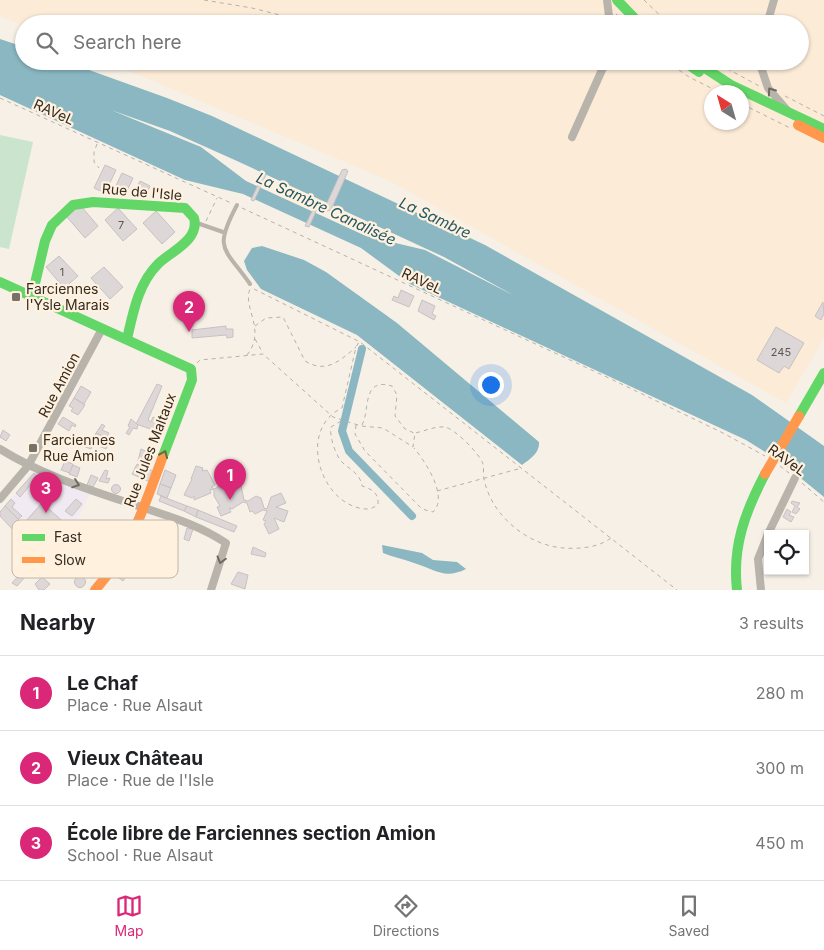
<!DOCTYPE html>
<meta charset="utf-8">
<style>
body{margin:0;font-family:Inter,sans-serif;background:#f6f6f6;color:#202124}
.controls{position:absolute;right:15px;bottom:15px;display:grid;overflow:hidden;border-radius:0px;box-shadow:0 1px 4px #0004}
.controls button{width:45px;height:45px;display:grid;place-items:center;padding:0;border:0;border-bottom:1px solid #e0e0e0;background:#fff;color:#202124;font:25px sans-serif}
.compass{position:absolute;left:704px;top:85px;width:45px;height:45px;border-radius:50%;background:#fff;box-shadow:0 1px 4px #0004;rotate:323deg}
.you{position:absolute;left:490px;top:384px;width:18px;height:18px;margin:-12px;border:4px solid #fff;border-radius:50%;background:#1a73e8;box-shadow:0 0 0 8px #1a73e833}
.badge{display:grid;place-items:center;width:32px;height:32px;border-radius:50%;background:#db2777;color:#fff;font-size:16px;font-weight:700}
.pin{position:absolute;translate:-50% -41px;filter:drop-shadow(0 1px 2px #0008)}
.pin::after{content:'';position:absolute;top:26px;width:18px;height:15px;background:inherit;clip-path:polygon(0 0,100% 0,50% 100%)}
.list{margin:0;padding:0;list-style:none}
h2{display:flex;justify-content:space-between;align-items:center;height:65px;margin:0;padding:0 20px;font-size:21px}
h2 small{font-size:16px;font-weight:400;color:#757577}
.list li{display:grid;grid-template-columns:32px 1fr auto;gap:15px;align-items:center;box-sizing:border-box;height:75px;padding:0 20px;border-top:1px solid #e0e0e0}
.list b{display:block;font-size:19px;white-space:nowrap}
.list p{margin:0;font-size:16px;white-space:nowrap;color:#757577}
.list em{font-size:16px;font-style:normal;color:#757577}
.icon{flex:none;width:28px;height:28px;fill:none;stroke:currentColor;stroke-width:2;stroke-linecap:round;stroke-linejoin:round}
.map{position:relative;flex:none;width:824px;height:590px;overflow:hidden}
.search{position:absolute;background:#fff;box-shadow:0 1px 4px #0004;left:15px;right:15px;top:15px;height:55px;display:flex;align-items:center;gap:12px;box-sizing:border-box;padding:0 18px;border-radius:28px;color:#757577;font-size:19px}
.sheet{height:290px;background:#fff}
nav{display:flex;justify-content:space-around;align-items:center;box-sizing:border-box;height:70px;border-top:1px solid #e0e0e0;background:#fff;font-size:14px;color:#757577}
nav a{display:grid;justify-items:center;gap:2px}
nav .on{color:#db2777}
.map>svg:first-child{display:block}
</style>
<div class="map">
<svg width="824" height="590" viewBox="0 0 824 590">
<rect width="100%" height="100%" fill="#f7f0e6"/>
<path fill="#fbebd7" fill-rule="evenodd" d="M0 0H824V338L786 403 390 181 106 61H800V24H24V26L0 16ZM712 92H742V122H712Z"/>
<path fill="#f1eaf2" d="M33 472 91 492 74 525 53 547 23 524 5 506Z"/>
<path fill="#cae4ce" d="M0 135 33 142 9 249 0 247Z"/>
<g fill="#8ab7c2" fill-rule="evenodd">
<path d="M0 39 24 47V61H64L167 98 212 116 485 245 752 395 824 446V497L781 462 746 440 410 284 361 248 243 194 185 180 0 95ZM111 110 170 131 237 161 444 257 513 295 425 250 366 236 246 181 201 147Z"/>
<path d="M262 246 304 260 326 272 397 323 539 442C540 453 530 459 522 465L357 335 261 289 247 270 244 261 252 248Z"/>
<path d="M382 545 422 553 433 560 457 562 466 569C444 580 435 569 414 563 403 559 393 557 383 553Z"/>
</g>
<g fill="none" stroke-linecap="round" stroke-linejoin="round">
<path stroke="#8ab7c2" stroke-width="8" d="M362 349 342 431 349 451 412 516"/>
</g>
<g fill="#ded7d8" stroke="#c8c1c2">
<path d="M105 165 116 170 105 193 94 188Z"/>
<path d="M346 169 348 171 331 210 327 211 325 207 327 203 342 170Z"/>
<path d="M122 173 133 178 125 195 114 190Z"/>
<path d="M263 174 266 175 254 201 251 200Z"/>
<path d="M140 181 150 186 145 198 134 193Z"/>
<path d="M318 199 321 200 309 227 305 226Z"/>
<path d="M80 205 98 226 85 238 67 217Z"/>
<path d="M118 208 137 229 123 241 105 220Z"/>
<path d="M156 211 175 232 162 244 143 223Z"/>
<path d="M59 256 78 276 64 288 46 267Z"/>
<path d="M104 267 123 287 110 299 91 278Z"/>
<path d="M401 290 414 296 409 307 392 300 394 296 398 298Z"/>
<path d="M422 300 435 306 432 314 436 316 434 320 418 311Z"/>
<path d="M823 302 824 314 821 320 815 316Z"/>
<path d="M226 326V329H233V337L227 338 226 335 192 338V330Z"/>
<path d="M776 327 804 343 789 369 784 366 779 373 757 360Z"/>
<path d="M157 384 162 386 148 420 151 422 153 417 157 419 153 430 136 424Z"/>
<path d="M81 386 91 392 84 404 74 398Z"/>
<path d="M74 398 85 405 78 415 71 411 73 408 69 406Z"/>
<path d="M63 417 76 425 75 427 72 425 69 431 58 424Z"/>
<path d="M131 419 138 425 137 429 133 428 129 435 126 433 130 427 128 426Z"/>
<path d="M102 424 105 426 102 430 109 433 106 438 96 433Z"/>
<path d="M3 430 10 435 6 441 0 437Z"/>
<path d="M96 433 110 440 106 449 92 443Z"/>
<path d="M82 439 93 443 91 449 80 445Z"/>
<path d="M141 449 154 455 148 466 138 461Z"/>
<path d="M65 461 73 464 70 473 61 470Z"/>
<path d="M137 464 153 471 150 482 132 474Z"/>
<path d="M73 465 80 468 77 477 69 474Z"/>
<path d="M196 466 203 468 202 471 207 470 215 485 211 487 215 489 226 481 229 488 232 487 234 490 241 486 244 500 248 501 256 496 261 498 264 508 267 509 271 497 281 493 286 503 276 507 288 511 284 522 274 518 279 529 269 534 264 524 266 521 263 520 267 511 263 510 255 514 252 511 250 512 247 503 243 502 232 509 229 508 231 512 221 516 217 507 220 506 214 496V490L210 489 211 493 194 500V496L192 498 184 495 192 479H191Z"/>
<path d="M105 470 108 471 106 479 110 478 108 483 99 481Z"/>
<path d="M165 470 176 475 171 488 160 484Z"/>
<path d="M34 473 38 476 20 497 16 493Z"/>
<path d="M91 475 98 478 93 487 87 485Z"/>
<path d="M160 484 171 488 167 498 157 494Z"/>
<circle cx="116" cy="489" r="4.5"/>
<path d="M161 496 187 506 184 511 159 501Z"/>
<path d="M11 499 15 503 12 507 22 516 18 519 5 506Z"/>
<path d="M76 499 82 504 72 516 65 511Z"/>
<path d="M792 501 800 503 797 507 800 509 796 514 792 512 795 506 791 503Z"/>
<path d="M42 503 68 526 52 546 25 522Z"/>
<path d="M5 506 23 524 15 532 0 516V512Z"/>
<path d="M187 506 198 510 196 517 184 511Z"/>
<path d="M787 509 791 512 789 515 794 517 791 522 783 517Z"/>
<path d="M198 510 237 526 234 532 196 517Z"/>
<path d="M187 528 193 529 189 541 184 539Z"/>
<path d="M253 547 266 553 265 557 251 554Z"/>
<path d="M119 569 128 574 123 581 115 575Z"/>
<path d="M238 572 248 575 245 589 231 584Z"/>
<path d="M21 573 25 577 17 586 12 583Z"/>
<circle cx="80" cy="582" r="5.5"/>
<path d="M42 577 50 584 44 590H39L35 584Z"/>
</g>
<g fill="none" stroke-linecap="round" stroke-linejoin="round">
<g stroke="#b5b1aa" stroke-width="1" stroke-dasharray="4 4" stroke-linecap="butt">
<path d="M204 0 252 8 316 24"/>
<path d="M644 0 669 24"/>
<path d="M616 14 627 24"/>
<path d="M383 24 389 20"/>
<path d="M666 61 689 77 719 92"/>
<path d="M713 61 761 87"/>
<path d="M785 96 824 116"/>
<path d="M0 98 231 203"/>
<path d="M742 104 790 128"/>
<path d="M97 144 94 152V162L99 168"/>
<path d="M242 208 611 379 723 433 765 456"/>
<path d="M206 221 217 198"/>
<path d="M254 289 360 342 677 590"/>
<path d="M255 326 266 318 283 317 305 361C326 374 340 361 356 347"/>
<path d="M255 339 263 353"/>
<path d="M247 355C267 330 242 307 250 289"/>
<path d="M197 363 200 360 263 354 333 417 361 426 383 428 413 447 415 433C425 431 435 426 445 427 455 429 480 454 483 464 484 468 483 474 484 479 491 515 527 545 563 548 578 549 598 548 611 538"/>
<path d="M341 421 331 427C329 436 336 457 343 463 351 470 361 475 362 486 372 489 379 493 378 505L370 509C322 511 295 430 342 408L356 347 359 342"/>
<path d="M356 425 355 434 365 451 422 509 433 512C449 497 425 461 414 448"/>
<path d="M362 425C368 413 365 400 372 389 378 383 384 384 392 386L397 395 395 416 405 429 414 433"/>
<path d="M780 466 789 473"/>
<path d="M802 483 824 502"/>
<path d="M437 491 518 469"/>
</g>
<g stroke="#b9b4ab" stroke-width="4">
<path d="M237 205C213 250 224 247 250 284"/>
<path d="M197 223 223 232"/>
</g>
<g stroke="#b9b4ab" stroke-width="8">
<path d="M607 0 610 24"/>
<path d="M767 24 774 0"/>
<path d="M759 61 768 88 787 110"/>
<path d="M572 137 606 61"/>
<path d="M0 449C43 476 93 491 141 507 171 517 199 525 226 543L211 590"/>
<path d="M0 499 28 466 102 329"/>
<path d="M768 534 795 478"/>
<path d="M761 590 758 559 768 534"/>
</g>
<g stroke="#63d668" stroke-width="10">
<path d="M617 0 640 24"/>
<path d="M683 61 699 72"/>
<path d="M694 61 731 85 824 129"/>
<path d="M0 282 191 369 192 380 163 456"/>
<path d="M32 296 45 241 52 225 73 205 93 202 185 208 194 218C200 240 170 252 158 264 138 284 133 313 127 339"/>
<path d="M799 416 824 373"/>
<path d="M737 590C732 547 745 512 765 474"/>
</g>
<g stroke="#ff974d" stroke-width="10">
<path d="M798 125 824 138"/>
<path d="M95 590C132 549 144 506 163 456"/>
</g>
<path stroke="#ff974d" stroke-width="10" d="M765 474 799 416"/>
</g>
<defs><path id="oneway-chevron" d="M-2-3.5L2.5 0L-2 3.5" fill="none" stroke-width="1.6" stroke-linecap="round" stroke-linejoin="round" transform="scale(1.25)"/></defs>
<g stroke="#6f6960">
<use href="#oneway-chevron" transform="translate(771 91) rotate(-126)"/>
<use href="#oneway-chevron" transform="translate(76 484) rotate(19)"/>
<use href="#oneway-chevron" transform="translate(221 560) rotate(106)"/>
</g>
<use stroke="#497842" href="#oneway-chevron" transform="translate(164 454) rotate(-67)"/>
<g fill="#787167" stroke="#fff1de" stroke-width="2">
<rect x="11" y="292" width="10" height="10" rx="2.5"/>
<rect x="28" y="443" width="10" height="10" rx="2.5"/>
</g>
<g text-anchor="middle" stroke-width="4.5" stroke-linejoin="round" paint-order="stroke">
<g font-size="11" fill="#5e5750">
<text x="121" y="229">7</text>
<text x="62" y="276">1</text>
<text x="781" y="356">245</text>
</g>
<g font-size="14" fill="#332c23" stroke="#fff1de">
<text transform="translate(54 112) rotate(24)" y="5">RAVeL</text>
<text transform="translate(142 192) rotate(5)" y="5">Rue de l'Isle</text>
<text transform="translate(422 281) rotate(25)" y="5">RAVeL</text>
<text transform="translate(59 385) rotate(-62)" y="5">Rue Amion</text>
<text transform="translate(150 450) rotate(-69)" y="5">Rue Jules Maltaux</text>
<text transform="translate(787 460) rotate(36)" y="5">RAVeL</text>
</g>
<g font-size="14" fill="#332c23" stroke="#fff1de" text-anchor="start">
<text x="26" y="294">Farciennes<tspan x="26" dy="16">l'Ysle Marais</tspan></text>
<text x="43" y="445">Farciennes<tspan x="43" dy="16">Rue Amion</tspan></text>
</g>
<g font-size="15" font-style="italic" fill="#205867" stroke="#fff1de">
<text transform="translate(326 209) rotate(25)" y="5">La Sambre Canalisée</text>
<text transform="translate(435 218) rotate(25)" y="5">La Sambre</text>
</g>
</g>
<rect x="12" y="520" width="166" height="58" rx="8" fill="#fff1de" stroke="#c2b6a6" stroke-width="1"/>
<rect x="22" y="534" width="23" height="7" fill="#63d668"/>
<rect x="22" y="557" width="23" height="6" fill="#ff974d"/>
<g font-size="14" fill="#332c23">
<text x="54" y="542">Fast</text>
<text x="54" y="565">Slow</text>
</g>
</svg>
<div class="controls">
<button><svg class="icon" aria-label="locate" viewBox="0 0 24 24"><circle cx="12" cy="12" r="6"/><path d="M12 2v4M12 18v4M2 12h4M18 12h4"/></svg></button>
</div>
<svg class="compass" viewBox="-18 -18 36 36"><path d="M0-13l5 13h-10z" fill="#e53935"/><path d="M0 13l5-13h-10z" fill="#757577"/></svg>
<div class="you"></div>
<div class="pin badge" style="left:230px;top:500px">1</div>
<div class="pin badge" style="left:189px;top:332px">2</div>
<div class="pin badge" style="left:46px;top:513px">3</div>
<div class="search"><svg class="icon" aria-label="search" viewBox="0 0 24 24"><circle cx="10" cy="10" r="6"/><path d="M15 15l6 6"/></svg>Search here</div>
</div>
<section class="sheet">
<h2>Nearby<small>3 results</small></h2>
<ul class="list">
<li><span class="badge">1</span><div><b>Le Chaf</b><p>Place · Rue Alsaut</p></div><em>280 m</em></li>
<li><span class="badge">2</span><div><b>Vieux Château</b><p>Place · Rue de l'Isle</p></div><em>300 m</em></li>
<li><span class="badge">3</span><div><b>École libre de Farciennes section Amion</b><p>School · Rue Alsaut</p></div><em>450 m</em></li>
</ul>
</section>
<nav>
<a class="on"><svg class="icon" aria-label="map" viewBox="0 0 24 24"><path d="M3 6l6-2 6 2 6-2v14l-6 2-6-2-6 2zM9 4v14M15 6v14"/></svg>Map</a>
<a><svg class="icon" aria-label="directions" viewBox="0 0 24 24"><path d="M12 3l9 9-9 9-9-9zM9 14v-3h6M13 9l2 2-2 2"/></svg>Directions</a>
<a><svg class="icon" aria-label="saved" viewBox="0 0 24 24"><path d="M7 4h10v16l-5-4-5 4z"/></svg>Saved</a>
</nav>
